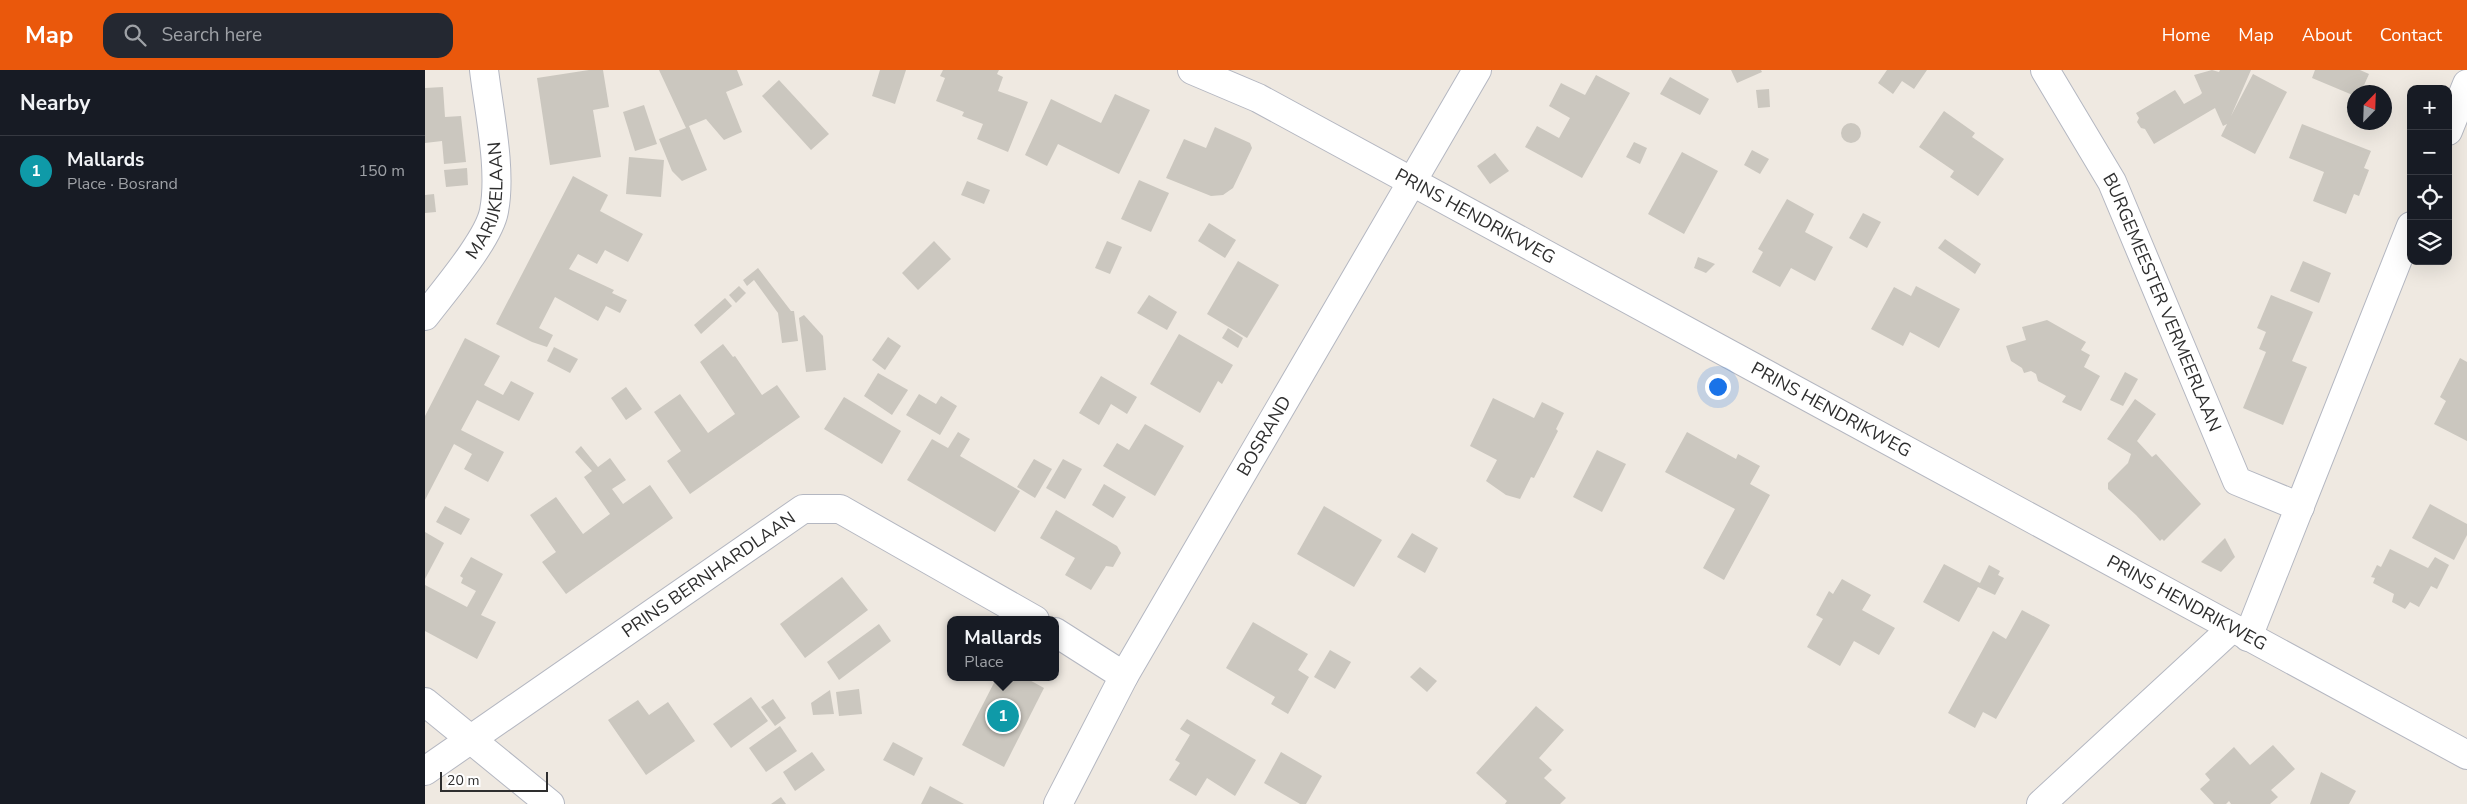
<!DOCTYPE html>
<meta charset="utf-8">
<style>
body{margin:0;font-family:"Nunito Sans",sans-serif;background:#242831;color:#f1f3f6}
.controls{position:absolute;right:15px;top:15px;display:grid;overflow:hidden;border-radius:10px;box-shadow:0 5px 20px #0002}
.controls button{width:45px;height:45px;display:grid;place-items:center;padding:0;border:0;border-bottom:1px solid #363941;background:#171b24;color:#f1f3f6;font:25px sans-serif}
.compass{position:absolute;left:1922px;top:15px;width:45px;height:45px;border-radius:50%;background:#171b24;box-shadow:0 5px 20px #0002;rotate:23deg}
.scale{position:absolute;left:15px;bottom:12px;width:108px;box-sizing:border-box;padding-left:5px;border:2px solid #2e2e2e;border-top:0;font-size:14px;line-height:18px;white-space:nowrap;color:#2e2e2e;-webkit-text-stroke:4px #fff;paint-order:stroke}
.you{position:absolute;left:1292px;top:316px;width:18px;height:18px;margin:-12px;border:4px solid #fff;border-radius:50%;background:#1a73e8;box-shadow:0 0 0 8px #1a73e833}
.badge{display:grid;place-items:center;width:32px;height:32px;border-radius:50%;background:#ea580c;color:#fff;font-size:16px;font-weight:700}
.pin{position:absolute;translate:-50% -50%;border:2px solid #fff;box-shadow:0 1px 5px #0006}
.popup{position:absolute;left:522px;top:546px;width:112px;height:65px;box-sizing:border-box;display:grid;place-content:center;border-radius:10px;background:#171b24;filter:drop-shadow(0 1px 4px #0005);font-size:16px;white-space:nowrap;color:#9ea1a6}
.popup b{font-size:19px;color:#f1f3f6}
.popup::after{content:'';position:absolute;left:50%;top:100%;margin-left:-10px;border:10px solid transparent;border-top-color:#171b24}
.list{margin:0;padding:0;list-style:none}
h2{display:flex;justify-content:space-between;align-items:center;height:65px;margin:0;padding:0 20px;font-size:21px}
h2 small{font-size:16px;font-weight:400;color:#9ea1a6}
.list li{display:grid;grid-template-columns:32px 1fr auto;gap:15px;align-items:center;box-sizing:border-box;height:70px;padding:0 20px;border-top:1px solid #363941}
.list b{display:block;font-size:19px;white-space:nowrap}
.list p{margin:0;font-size:16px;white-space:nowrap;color:#9ea1a6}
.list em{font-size:16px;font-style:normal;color:#9ea1a6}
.icon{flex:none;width:28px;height:28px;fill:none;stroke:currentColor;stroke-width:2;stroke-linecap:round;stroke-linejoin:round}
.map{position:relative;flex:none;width:2042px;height:734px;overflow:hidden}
header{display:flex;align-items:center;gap:30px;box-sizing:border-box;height:70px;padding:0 25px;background:#ea580c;color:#fff}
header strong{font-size:24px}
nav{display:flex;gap:28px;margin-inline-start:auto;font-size:18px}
.search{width:350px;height:45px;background:#242831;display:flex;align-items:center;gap:12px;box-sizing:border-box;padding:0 18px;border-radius:15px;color:#9ea1a6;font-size:19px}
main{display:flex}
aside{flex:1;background:#171b24}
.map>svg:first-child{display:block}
</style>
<header>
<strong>Map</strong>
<div class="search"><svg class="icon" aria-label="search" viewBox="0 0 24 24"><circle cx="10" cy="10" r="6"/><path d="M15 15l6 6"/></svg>Search here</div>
<nav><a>Home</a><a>Map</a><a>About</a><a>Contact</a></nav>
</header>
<main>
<aside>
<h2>Nearby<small></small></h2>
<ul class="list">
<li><span class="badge" style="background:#0f9aa8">1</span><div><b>Mallards</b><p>Place · Bosrand</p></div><em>150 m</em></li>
</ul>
</aside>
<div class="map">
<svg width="2042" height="734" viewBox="0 0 2042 734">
<rect width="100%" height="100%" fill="#efe9e1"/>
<g fill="#cbc7bf">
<path d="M164 0H178L184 37 168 40 176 87 125 95 112 8Z"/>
<path d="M234 0H312L318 15 301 22 317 62 299 70 281 49 264 56 282 100 257 111 247 101 234 69 261 58Z"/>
<path d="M455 0H481L470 34 447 26Z"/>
<path d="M518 0H574L572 4 578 7 573 21 603 32 583 82 552 69 558 54 537 46 539 42 511 31 520 8 515 6Z"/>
<path d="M1306 0H1336L1337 2 1312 13Z"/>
<path d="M1462 0H1502L1489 19 1477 11 1468 24 1453 13Z"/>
<path d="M1787 0 1794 2 1795 0H1826L1806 46 1828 4 1862 22 1830 84 1796 66 1802 54 1798 56 1790 38 1729 74 1720 59 1716 58 1712 52 1714 48 1711 43 1750 20 1759 34 1775 25 1777 23 1769 5Z"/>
<path d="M1890 0H1935L1944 4 1936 22H1930V26L1887 8Z"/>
<path d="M1171 5 1205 23 1157 108 1100 77 1112 56 1134 68 1145 48 1124 36 1136 13 1160 25Z"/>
<path d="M1245 7 1284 29 1275 45 1235 24Z"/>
<path d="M354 10 404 64 386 80 337 26Z"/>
<path d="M18 17 20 47 36 46 41 92 19 94 17 71 0 73V18Z"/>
<path d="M1344 19 1345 37 1333 38 1331 20Z"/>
<path d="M690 24 725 40 694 104 633 74 622 96 600 85 626 29 676 53Z"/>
<path d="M219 35 232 74 210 81 198 42Z"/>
<path d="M1519 41 1550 63 1547 67 1579 89 1553 126 1525 107 1529 101 1494 77Z"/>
<circle cx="1426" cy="63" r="10"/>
<path d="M1877 54 1946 81 1939 98 1944 100 1934 126 1929 124 1921 144 1888 131 1899 102 1864 88Z"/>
<path d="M790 57 825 73 827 78 808 118 798 125 786 126 741 108 759 69 781 78Z"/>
<path d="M1209 72 1222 78 1215 94 1201 87Z"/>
<path d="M1327 80 1344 89 1335 104 1319 95Z"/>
<path d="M1257 82 1293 101 1259 164 1223 144Z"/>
<path d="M1070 83 1084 101 1065 114 1052 96Z"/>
<path d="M204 87 239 90 236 127 201 124Z"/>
<path d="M42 98 43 115 21 117 19 100Z"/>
<path d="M148 106 183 125 175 141 218 164 203 192 180 180 172 194 153 184 144 199 189 220 187 223 202 230 195 243 181 236 173 251 130 227 114 258 128 265 122 277 107 272 71 254Z"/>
<path d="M714 110 744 123 726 162 696 149Z"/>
<path d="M542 111 565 120 559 134 536 125Z"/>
<path d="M9 124 11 142 0 143V125Z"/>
<path d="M1362 129 1389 144 1380 162 1408 177 1390 211 1366 198 1355 217 1327 202 1338 182 1333 179Z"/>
<path d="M1438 143 1456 152 1442 178 1424 168Z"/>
<path d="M784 153 811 170 800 188 773 171Z"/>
<path d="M1520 169 1556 194 1550 204 1513 178Z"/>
<path d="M509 171 526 189 493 220 477 203Z"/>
<path d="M682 171 697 177 685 204 670 198Z"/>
<path d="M1273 187 1290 194 1281 203 1269 198Z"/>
<path d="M813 191 854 215 822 268 782 244Z"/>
<path d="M1878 191 1906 203 1894 233 1865 221Z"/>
<path d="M333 198 366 241H369L373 271 357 273 353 243 329 210 322 216 318 210Z"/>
<path d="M314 216 321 223 311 233 304 225Z"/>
<path d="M1491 216 1535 239 1514 278 1485 262 1478 276 1446 259 1469 217 1486 226Z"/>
<path d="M724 225 752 242 742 260 712 243Z"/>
<path d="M1846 225 1888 242 1867 291 1882 297 1858 355 1818 338 1841 282 1834 279 1841 262 1832 258Z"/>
<path d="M300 228 307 236 276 264 269 255Z"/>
<path d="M379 245 398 266 401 300 381 302 374 248Z"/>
<path d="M1622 250 1661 272 1656 280 1665 285 1659 297 1675 306 1656 341 1637 332 1641 326 1613 311 1611 304 1606 301 1599 303 1597 298 1586 291 1581 276 1601 270 1597 257Z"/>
<path d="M803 258 818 268 813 278 797 268Z"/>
<path d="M754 264 808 295 797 314 793 311 775 343 725 314Z"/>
<path d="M463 267 476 276 460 300 447 290Z"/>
<path d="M40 268 75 286 59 315 78 325 86 311 109 323 94 351 52 330 36 360 79 382 63 412 39 399 47 384 29 374 0 430V346Z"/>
<path d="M298 274 308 287 310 286 337 325 352 315 375 347 265 424 242 391 256 381 229 342 255 324 283 363 310 344 275 292Z"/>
<path d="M129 277 153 289 145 303 122 291Z"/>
<path d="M2035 288 2042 292V371L2009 354 2021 331 2015 327Z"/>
<path d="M1700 302 1713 309 1698 336 1685 330Z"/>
<path d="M453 303 483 320 467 345 439 326Z"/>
<path d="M676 306 712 327 702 344 686 334 674 355 654 343Z"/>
<path d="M201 317 217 339 201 350 186 328Z"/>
<path d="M494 324 511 334 516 326 532 336 515 365 481 345Z"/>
<path d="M419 327 476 361 457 394 399 359Z"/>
<path d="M1068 328 1109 348 1117 332 1139 343 1131 359 1133 361 1109 408 1106 407 1095 429 1081 425 1061 411 1072 390 1045 376Z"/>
<path d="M1710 329 1731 344 1712 371 1727 387 1731 384 1776 434 1739 471 1737 469 1735 471 1711 445 1683 419V413L1703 393 1706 384 1682 369Z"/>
<path d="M720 354 759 376 730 426 678 396 692 373 704 380Z"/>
<path d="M533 362 545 369 535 386 595 421 570 462 482 410 507 369 523 378Z"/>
<path d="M1262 362 1311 389 1313 384 1335 396 1325 414 1345 425 1299 510 1278 498 1310 439 1240 402Z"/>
<path d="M156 376 173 397 185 388 201 410 187 419 198 434 225 415 248 448 141 524 117 492 131 482 105 445 131 427 158 464 185 444 159 407 167 401 150 382Z"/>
<path d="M1172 380 1201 394 1177 442 1148 427Z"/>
<path d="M609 389 627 399 610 428 592 417Z"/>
<path d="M638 389 657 399 640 429 621 418Z"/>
<path d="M679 414 701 427 688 448 667 435Z"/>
<path d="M2005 434 2042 454V465L2029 490 1987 468Z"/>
<path d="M20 436 45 449 36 465 11 452Z"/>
<path d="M899 436 957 470 929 517 872 484Z"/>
<path d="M631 440 692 476 696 483 688 497 681 496 666 520 640 505 650 488 615 468Z"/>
<path d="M0 462 19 473 0 509Z"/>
<path d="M987 463 1013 478 1000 503 972 487Z"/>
<path d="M1800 468 1810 487 1796 502 1776 492Z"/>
<path d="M1965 479 2003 498 2010 487 2024 495 2012 519 2006 516 1994 537 1985 532 1980 539 1967 532 1969 524 1948 513 1950 508 1946 507 1952 495 1956 497Z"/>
<path d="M46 487 78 504 56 545 71 552 52 589 0 561V515L42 537 51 521 36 513 38 508 35 506Z"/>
<path d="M1519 494 1555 513 1564 495 1575 501 1573 505 1579 508 1570 525 1553 517 1534 552 1498 532Z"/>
<path d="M417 507 443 540 380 588 355 554Z"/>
<path d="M1417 509 1446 525 1437 540 1470 558 1454 585 1429 571 1415 596 1382 577 1398 549 1391 545 1404 521 1408 524Z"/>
<path d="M1597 540 1625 555 1571 649 1558 642 1550 658 1523 643 1568 561 1581 569Z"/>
<path d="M828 552 883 584 873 600 884 607 863 644 846 634 850 627 801 598Z"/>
<path d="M454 554 466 571 414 610 402 592Z"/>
<path d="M905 580 926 592 910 619 889 607Z"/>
<path d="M995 597 1012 611 1002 622 985 607Z"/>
<path d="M572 607H599L619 618 579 697 537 675Z"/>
<path d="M434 619 437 644 414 646 411 622Z"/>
<path d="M405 620 409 644 388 645 386 633Z"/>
<path d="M326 627 343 651 306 678 288 654Z"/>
<path d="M348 629 361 648 350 656 336 637Z"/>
<path d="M213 630 224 645 243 632 270 671 221 705 183 650Z"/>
<path d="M1111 636 1139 660 1114 688 1127 700 1119 708 1141 728 1135 734H1080L1082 731 1051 703Z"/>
<path d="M762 649 831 690 810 726 782 708 771 726 744 710 755 693 750 690 765 665 755 659Z"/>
<path d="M355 656 372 681 341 702 324 678Z"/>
<path d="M468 672 498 688 489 706 458 690Z"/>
<path d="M1848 675 1870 699 1846 720 1853 727 1845 734H1806L1804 731 1801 734H1789L1775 719 1785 710 1780 704 1809 677 1825 695Z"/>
<path d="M387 682 400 700 370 721 358 702Z"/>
<path d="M856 682 897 706 881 734H875L839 713Z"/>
<path d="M1896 702 1931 721 1924 734H1885Z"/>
<path d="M505 716 539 734H496Z"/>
<path d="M356 727 361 734H346Z"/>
</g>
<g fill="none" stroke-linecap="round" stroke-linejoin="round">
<g stroke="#b4b7c1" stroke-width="30">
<g id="street">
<path id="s1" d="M767 0 833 28 2042 685"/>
<path id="s2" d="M1620 0 1687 112 1812 411 1875 437"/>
<path d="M2023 61 2042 14"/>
<path id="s3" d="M0 246C19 221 64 169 69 141 77 100 64 42 59 0"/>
<path d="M630 562 699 606"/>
<path d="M1823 567 1986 156"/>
<path d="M0 632 125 734"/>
<path id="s4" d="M0 701 378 439H415L610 550"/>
<path id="s5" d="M633 734 699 606 1052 0"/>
<path d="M1616 734 1807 558"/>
</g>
</g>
<use href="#street" stroke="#fff" stroke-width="28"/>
</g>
<g text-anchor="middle" stroke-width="4.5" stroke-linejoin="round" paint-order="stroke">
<g font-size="18" fill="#2e2e2e" stroke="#fff">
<text dy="6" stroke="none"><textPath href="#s3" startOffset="135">MARIJKELAAN</textPath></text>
<text dy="6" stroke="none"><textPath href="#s1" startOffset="319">PRINS HENDRIKWEG</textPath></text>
<text dy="6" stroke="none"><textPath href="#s2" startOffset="261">BURGEMEESTER VERMEERLAAN</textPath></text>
<text dy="6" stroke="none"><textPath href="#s1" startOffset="724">PRINS HENDRIKWEG</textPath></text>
<text dy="6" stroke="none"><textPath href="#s5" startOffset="422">BOSRAND</textPath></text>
<text dy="6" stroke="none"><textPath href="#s4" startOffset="345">PRINS BERNHARDLAAN</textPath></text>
<text dy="6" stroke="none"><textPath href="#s1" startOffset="1129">PRINS HENDRIKWEG</textPath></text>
</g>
</g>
</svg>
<div class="controls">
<button>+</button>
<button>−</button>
<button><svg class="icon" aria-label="locate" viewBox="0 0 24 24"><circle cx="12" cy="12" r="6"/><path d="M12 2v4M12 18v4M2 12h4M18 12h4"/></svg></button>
<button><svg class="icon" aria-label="layers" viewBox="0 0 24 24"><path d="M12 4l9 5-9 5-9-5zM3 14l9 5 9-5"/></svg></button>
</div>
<svg class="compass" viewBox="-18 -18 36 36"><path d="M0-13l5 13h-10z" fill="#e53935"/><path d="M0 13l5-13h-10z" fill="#9ea1a6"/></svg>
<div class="scale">20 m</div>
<div class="you"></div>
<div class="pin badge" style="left:578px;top:646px;background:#0f9aa8">1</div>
<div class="popup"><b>Mallards</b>Place</div>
</div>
</main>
